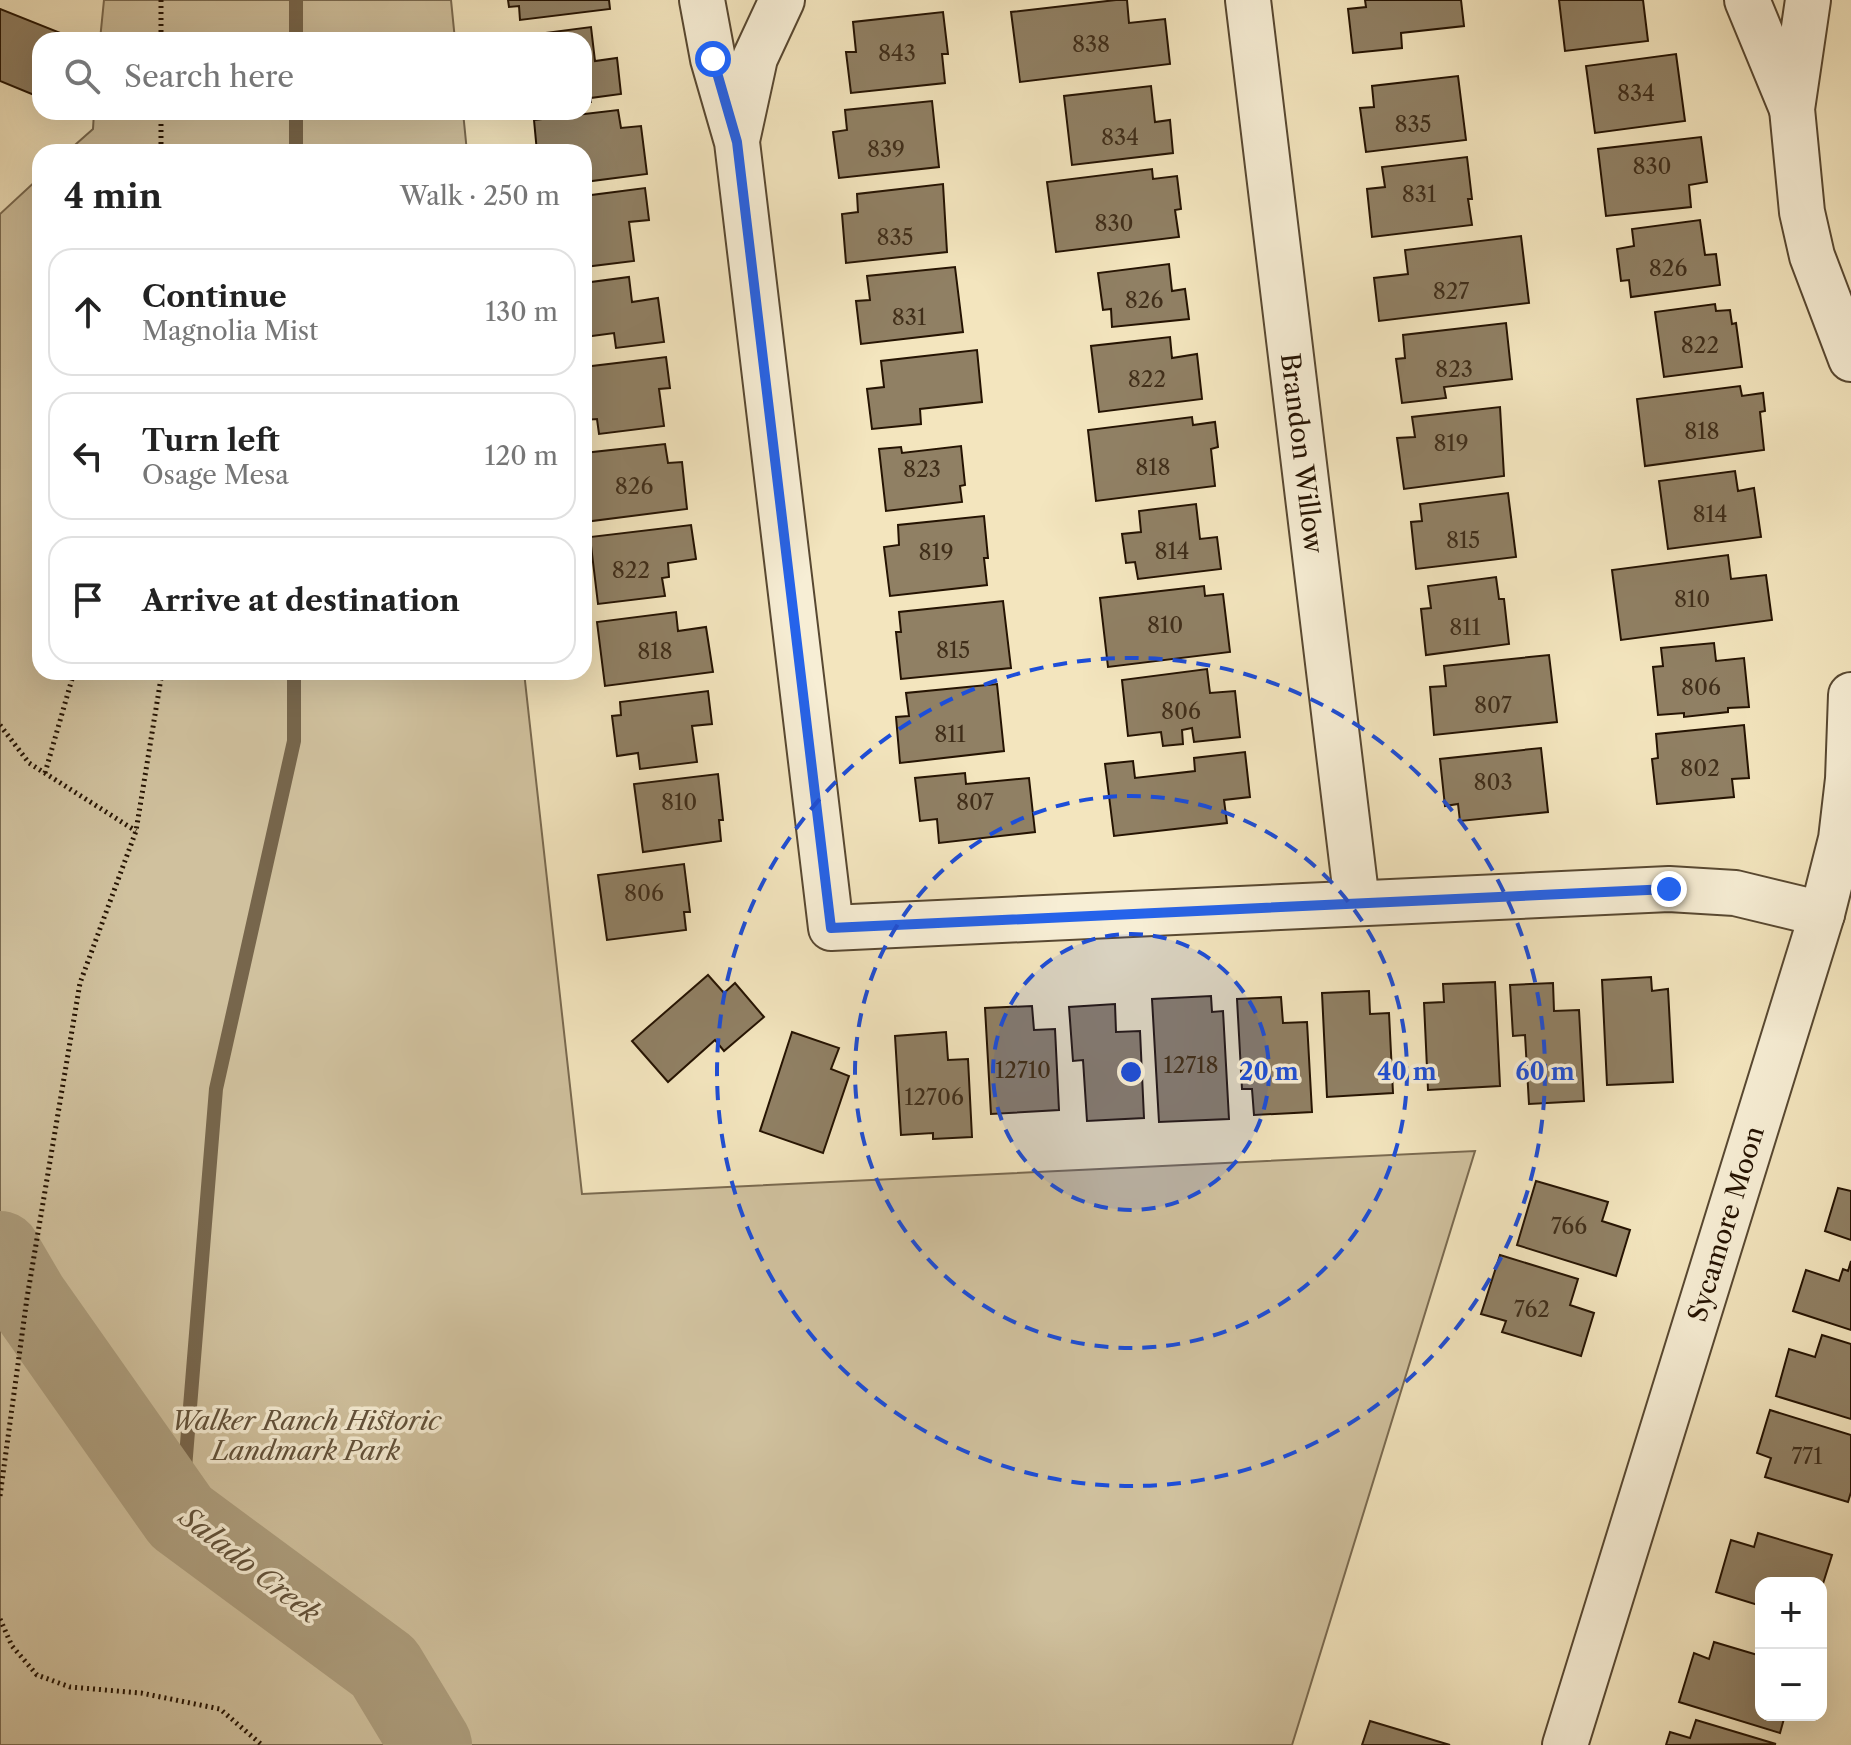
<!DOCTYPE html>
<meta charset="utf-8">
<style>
body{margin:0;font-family:"Libre Caslon Text",serif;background:#f2f2f2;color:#222}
.controls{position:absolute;right:24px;bottom:24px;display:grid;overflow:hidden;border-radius:16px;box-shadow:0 8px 32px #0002}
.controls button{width:72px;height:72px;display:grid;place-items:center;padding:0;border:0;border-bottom:2px solid #e0e0e0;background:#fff;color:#222;font:40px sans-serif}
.stop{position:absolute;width:24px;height:24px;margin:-18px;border:6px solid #2563eb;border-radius:50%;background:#fff}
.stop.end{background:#2563eb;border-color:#fff;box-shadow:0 2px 8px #0008}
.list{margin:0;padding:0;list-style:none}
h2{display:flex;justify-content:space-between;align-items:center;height:104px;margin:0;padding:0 32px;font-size:34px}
h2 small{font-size:26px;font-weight:400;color:#767676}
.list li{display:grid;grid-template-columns:52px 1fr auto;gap:24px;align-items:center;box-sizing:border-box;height:128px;margin:0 16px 16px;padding:0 16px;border:2px solid #e0e0e0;border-radius:24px}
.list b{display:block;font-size:30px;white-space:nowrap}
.list p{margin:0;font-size:26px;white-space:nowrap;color:#767676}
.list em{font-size:26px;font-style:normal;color:#767676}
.icon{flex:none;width:44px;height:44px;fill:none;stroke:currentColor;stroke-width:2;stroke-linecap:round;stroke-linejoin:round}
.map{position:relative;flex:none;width:1851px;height:1745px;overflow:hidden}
.search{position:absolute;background:#fff;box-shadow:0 8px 32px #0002;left:32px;top:32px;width:560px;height:88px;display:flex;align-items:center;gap:20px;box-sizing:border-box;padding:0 28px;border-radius:24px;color:#767676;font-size:30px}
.panel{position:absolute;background:#fff;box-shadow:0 8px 32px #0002;left:32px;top:144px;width:560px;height:536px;border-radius:24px}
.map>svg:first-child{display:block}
</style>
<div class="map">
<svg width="1851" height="1745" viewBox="0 0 1851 1745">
<rect width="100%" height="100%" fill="#f3e5be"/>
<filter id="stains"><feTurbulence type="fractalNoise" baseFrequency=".0025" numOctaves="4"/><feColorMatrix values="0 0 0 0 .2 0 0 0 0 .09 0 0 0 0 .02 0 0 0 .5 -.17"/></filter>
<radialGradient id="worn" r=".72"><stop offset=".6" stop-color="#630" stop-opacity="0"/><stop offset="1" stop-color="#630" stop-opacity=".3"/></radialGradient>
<g fill="#d0c19e" stroke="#7a6a50" stroke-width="2">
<path d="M104 0H451L455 40H100Z"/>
<path d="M94 112H463L467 152H67L93 129Z"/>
<path d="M40 177V672H524L582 1194 1475 1151 1292 1745H0V214Z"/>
</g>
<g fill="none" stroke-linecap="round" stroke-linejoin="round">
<g stroke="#77664c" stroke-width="14">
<path d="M296 40V0"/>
<path d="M296 152V112"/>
<path d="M181 1517 216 1089 294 741V672"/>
</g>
<path stroke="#ad9e7e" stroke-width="82" d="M0 1252 27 1298 181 1517 384 1667 431 1745"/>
</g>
<g fill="#908064" stroke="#251302" stroke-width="2">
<path d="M508 0H609L610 9 520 20 519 6 509 7Z"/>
<path d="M1116 0H1127L1129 23 1165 19 1170 64 1020 82 1011 12Z"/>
<path d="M1365 0H1461L1464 26 1401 33 1402 48 1353 53 1348 9 1366 7Z"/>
<path d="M1559 0H1643L1648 41 1565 51Z"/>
<path d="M0 9 63 34 61 40H40L39 97 0 81Z"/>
<path d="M943 12 948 54H942L945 83 851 93 846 52H856L853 22Z"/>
<path d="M591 27 595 61 617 58 621 94 591 98V102L584 103V40H538L537 34Z"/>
<path d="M1676 54 1685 121 1595 133 1586 66Z"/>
<path d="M1458 76 1466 140 1366 152 1360 108 1374 107 1372 86Z"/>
<path d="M1151 86 1155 122 1170 120 1173 153 1072 165 1064 96Z"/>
<path d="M932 101 939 167 839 178 833 132 847 130 845 110Z"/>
<path d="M618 110 621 128 641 126 647 174 584 182V152H537L534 120Z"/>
<path d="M1701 137 1707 182 1689 185 1691 207 1606 216 1598 149Z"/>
<path d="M1467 157 1472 199H1468L1472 225 1372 237 1367 189 1385 187 1382 167Z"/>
<path d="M1152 169 1153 179 1177 176 1181 209 1175 210 1179 237 1056 252 1047 182Z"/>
<path d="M943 184 947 252 846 263 842 214 858 212 857 194Z"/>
<path d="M645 188 649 220 629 222 634 261 584 267V196Z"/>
<path d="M1700 220 1705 255 1716 254 1720 285 1631 297 1629 280 1621 281 1617 249 1634 246 1632 229Z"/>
<path d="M1521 236 1529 303 1379 321 1374 278 1408 274 1405 250Z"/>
<path d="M1169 264 1172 291 1185 289 1189 319 1112 327 1111 309 1103 310 1098 273Z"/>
<path d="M955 267 963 332 861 344 856 301 870 300 867 276Z"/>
<path d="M629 277 632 302 658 298 664 342 616 348 614 333 584 337V283Z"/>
<path d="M1715 304 1716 311 1730 310 1732 324 1736 323 1742 367 1664 377 1655 312Z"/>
<path d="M1506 323 1512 379 1444 387 1446 398 1402 403 1396 359 1405 358 1403 335Z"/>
<path d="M1170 337 1172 358 1197 354 1202 399 1099 412 1091 346Z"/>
<path d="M977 350 982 402 920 409 921 424 872 429 867 389 884 387 881 361Z"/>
<path d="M666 357 670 388 659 389 664 426 599 434 597 419 584 420V367Z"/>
<path d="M1740 386 1742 396 1763 393 1765 411 1760 412 1764 450 1645 466 1637 399Z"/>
<path d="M1500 407 1504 476 1404 489 1397 438 1415 437 1412 417Z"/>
<path d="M1192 417 1193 425 1215 422 1218 447 1211 449 1215 486 1096 501 1088 430Z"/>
<path d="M665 444 668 463 682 462 687 509 584 522V453Z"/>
<path d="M961 446 965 485 960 486 962 502 886 511 879 449 901 447 902 453Z"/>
<path d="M1735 471 1738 491 1754 488 1761 537 1668 549 1659 481Z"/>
<path d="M1508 493 1516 557 1416 569 1411 522 1422 521 1420 504Z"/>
<path d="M1196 504 1200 539 1217 537 1221 569 1138 579 1135 562 1126 563 1122 534 1141 532 1139 511Z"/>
<path d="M984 516 988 558H984L987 585 890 596 884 547 899 545 898 525Z"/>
<path d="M691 525 696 559 668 563 669 577 662 578 665 596 598 604 590 537Z"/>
<path d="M1728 555 1731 579 1766 575 1772 620 1621 640 1612 570Z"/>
<path d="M1496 577 1499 599H1504L1509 644 1426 655 1421 609 1431 608 1428 586Z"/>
<path d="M1204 586 1205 596 1223 594 1230 652 1108 667 1100 598Z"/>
<path d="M1003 601 1011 668 901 679 896 632H901L899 612Z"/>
<path d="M676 612 678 631 706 627 713 672 605 686 597 622Z"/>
<path d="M1714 643 1716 661 1744 658 1749 707 1728 708V712L1684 717V713L1658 715 1653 667 1663 666 1661 648Z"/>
<path d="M1549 655 1557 722 1434 735 1430 687 1446 686 1444 666Z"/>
<path d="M1207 669 1210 693 1235 691 1240 737 1194 742 1192 728 1182 730 1183 744 1163 746 1161 732 1128 736 1122 680Z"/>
<path d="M997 684 1004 751 900 763 896 717 909 716 906 693Z"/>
<path d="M708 691 712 724 692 726 697 762 640 769 638 753 617 756 612 716 621 715 620 702Z"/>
<path d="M1744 725 1749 778 1732 779 1734 797 1657 804 1652 759 1658 758 1656 734Z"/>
<path d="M1541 748 1548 812 1460 821 1458 804 1445 806 1440 759Z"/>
<path d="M1245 752 1250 797 1224 800 1227 823 1114 836 1105 764 1133 761 1135 778 1195 771 1194 758Z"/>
<path d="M965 773 966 784 1029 778 1035 832 939 843 937 819 920 821 915 778Z"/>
<path d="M718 774 723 820H719L721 841 643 852 634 784Z"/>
<path d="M684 864 690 912H684L686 930 607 940 598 875Z"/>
<path d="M708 975 724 993 735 983 764 1017 724 1051 715 1040 668 1082 632 1041Z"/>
<path d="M1651 977 1652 991 1668 989 1673 1082 1607 1085 1602 980Z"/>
<path d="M1495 982 1500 1086 1428 1090 1424 1003 1444 1002 1443 984Z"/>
<path d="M1553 983 1554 1011 1579 1010 1584 1101 1529 1104 1525 1035 1513 1036 1510 985Z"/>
<path d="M1369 991 1370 1014 1389 1013 1393 1093 1327 1097 1322 993Z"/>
<path d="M1211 996 1212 1012 1223 1011 1229 1119 1159 1122 1152 999Z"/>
<path d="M1281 997 1283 1023 1307 1022 1312 1112 1254 1115 1252 1089H1242L1237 999Z"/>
<path d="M1115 1004 1116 1032 1140 1031 1144 1118 1087 1121 1083 1060 1073 1061 1069 1007Z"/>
<path d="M1032 1006 1034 1030 1055 1029 1059 1110 991 1114 985 1008Z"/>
<path d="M792 1032 839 1048 831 1069 849 1076 823 1153 760 1131Z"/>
<path d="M946 1032 948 1060 968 1059 972 1137 933 1139V1133L901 1135 895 1036Z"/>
<path d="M1536 1181 1608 1202 1602 1221 1630 1230 1616 1276 1517 1245Z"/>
<path d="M1838 1188 1851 1191V1240L1825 1231Z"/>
<path d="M1500 1255 1578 1279 1570 1305 1594 1313 1581 1356 1502 1332 1506 1321 1481 1314Z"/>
<path d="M1851 1261V1330L1793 1311 1806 1270 1839 1281 1843 1269 1848 1271Z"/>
<path d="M1822 1335 1851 1344V1419L1776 1396 1789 1349 1815 1357Z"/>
<path d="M1770 1410 1851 1435V1492L1848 1502 1765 1477 1771 1458 1757 1453Z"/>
<path d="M1758 1533 1832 1555 1821 1590V1583H1761V1606L1716 1592 1731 1540 1754 1547Z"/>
<path d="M1714 1642 1761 1656V1715H1785L1780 1733 1679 1702 1694 1653 1709 1659Z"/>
<path d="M1696 1720 1776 1744 1666 1745 1670 1732 1690 1738Z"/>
<path d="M1370 1721 1450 1745H1362Z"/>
</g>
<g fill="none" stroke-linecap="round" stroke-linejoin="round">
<g stroke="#584831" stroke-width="48">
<g id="minor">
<path d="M702 0 713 59 737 142 831 928 1669 889 1735 893 1822 914"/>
<path d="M1248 0 1357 903"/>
<path d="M1747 0 1792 109"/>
<path d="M1808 0 1792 109 1802 212 1812 256 1851 359"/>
<path d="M738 136 755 58 782 0"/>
<path d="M1565 1745 1822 914 1841 839 1848 779 1851 695"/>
</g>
</g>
<g stroke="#251302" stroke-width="5" stroke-dasharray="2 4" stroke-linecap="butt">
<path d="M161 0V40"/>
<path d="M161 112V152"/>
<path d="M0 725 29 763 136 831"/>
<path d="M45 773 74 672"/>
<path d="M0 1496 27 1298 80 983 136 831 162 672"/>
<path d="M0 1619 12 1646 37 1675 70 1687 141 1693 220 1709 262 1745"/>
</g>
<use href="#minor" stroke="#f7eed5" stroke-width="44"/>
</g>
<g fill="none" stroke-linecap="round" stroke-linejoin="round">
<path stroke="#2563eb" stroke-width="10" d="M713 59 737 142 831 928 1669 889"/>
</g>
<circle cx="1131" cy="1072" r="138" fill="#1d4ed8" fill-opacity=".12"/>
<g fill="none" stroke="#1d4ed8" stroke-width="4" stroke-dasharray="14 10">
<circle cx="1131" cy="1072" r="138"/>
<circle cx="1131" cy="1072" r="276"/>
<circle cx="1131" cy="1072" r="414"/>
</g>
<g text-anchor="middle" stroke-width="7" stroke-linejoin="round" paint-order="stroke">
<g font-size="22" fill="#402e1a">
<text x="1091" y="52">838</text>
<text x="897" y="61">843</text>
<text x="1636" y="101">834</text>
<text x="1413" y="132">835</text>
<text x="1120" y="145">834</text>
<text x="886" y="157">839</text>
<text x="1652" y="174">830</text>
<text x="1419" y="202">831</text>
<text x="1114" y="231">830</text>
<text x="895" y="245">835</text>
<text x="1668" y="276">826</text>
<text x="1451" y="299">827</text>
<text x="1144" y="308">826</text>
<text x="909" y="325">831</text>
<text x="1700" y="353">822</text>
<text x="1454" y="377">823</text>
<text x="1147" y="387">822</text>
<text x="1702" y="439">818</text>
<text x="1451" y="451">819</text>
<text x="1153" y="475">818</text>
<text x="922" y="477">823</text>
<text x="634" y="494">826</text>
<text x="1710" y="522">814</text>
<text x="1463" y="548">815</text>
<text x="1172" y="559">814</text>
<text x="936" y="560">819</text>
<text x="631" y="578">822</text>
<text x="1692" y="607">810</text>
<text x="1165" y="633">810</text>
<text x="1465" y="635">811</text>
<text x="953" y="658">815</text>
<text x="655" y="659">818</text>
<text x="1701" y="695">806</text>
<text x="1493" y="713">807</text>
<text x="1181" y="719">806</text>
<text x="950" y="742">811</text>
<text x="1700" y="776">802</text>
<text x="1493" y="790">803</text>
<text x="679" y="810">810</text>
<text x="975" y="810">807</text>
<text x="644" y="901">806</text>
<text x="1191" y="1073">12718</text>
<text x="1023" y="1078">12710</text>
<text x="934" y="1105">12706</text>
<text x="1569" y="1234">766</text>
<text x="1532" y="1317">762</text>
<text x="1807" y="1464">771</text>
</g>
<g font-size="26" fill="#251302" stroke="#f7eed5">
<text transform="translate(1302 453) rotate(83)" y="9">Brandon Willow</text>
<text transform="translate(1726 1224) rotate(-73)" y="9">Sycamore Moon</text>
</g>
<g font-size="26" font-style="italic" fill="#615039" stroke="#f7eed5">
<text x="306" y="1430">Walker Ranch Historic<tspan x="306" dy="30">Landmark Park</tspan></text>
</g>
<g font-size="28" font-style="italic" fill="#62523a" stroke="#f7eed5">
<text transform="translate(250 1565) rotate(38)" y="10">Salado Creek</text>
</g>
</g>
<circle cx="1131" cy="1072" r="12" fill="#1d4ed8" stroke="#f7eed5" stroke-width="4"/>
<g font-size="24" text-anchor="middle" font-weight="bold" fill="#1d4ed8" stroke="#f7eed5" stroke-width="7" stroke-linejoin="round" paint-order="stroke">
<text x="1269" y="1080">20 m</text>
<text x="1407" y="1080">40 m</text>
<text x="1545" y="1080">60 m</text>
</g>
<rect width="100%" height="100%" filter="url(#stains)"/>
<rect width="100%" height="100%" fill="url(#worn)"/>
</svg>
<div class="controls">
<button>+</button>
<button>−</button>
</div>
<div class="stop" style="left:713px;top:59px"></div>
<div class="stop end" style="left:1669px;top:889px"></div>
<div class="search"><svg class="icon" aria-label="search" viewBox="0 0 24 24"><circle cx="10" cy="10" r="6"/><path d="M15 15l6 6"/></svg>Search here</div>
<section class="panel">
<h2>4 min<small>Walk · 250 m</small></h2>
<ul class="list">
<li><svg class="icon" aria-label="ahead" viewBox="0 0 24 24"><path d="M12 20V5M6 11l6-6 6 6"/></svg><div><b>Continue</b><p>Magnolia Mist</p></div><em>130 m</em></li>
<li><svg class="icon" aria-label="left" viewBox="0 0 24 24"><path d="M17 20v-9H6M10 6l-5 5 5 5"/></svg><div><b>Turn left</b><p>Osage Mesa</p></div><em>120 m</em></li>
<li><svg class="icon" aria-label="arrive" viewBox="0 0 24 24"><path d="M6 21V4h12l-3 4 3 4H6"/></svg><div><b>Arrive at destination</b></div></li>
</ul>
</section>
</div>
